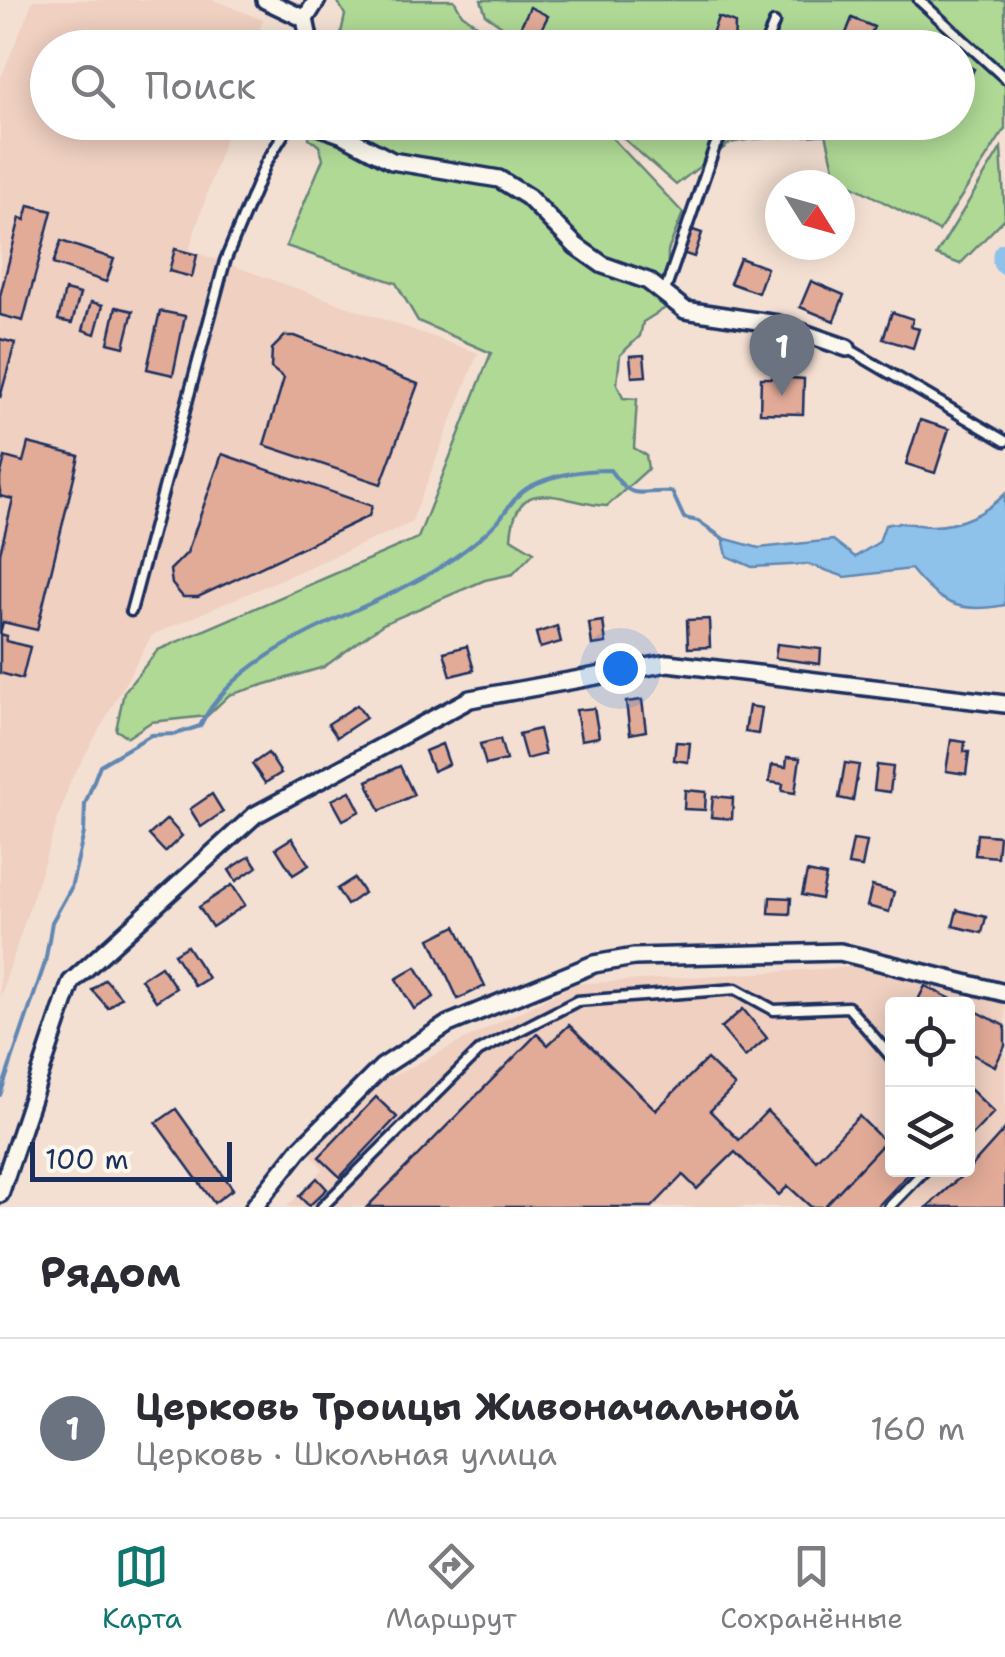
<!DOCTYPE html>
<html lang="ru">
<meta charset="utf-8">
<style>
body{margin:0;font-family:"Shantell Sans",sans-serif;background:#f2f2f3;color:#2b2b33}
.controls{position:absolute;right:30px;bottom:30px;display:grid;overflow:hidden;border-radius:10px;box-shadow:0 5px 25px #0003}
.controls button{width:90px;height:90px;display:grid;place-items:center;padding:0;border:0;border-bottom:2px solid #e1e1e2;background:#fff;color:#2b2b33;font:50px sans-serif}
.compass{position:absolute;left:765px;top:170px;width:90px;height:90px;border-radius:50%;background:#fff;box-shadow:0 5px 25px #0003;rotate:127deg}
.scale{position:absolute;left:30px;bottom:25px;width:202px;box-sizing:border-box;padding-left:10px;border:5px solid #1b2f5e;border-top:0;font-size:28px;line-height:35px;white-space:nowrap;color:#1b2f5e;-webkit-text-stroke:8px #fbf7ec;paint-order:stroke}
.you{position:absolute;left:620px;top:668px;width:35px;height:35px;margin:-25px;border:8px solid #fff;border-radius:50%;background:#1a73e8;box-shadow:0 0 0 15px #1a73e833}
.badge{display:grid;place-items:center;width:65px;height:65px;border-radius:50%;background:#0f766e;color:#fff;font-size:32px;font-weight:700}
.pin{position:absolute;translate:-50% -82px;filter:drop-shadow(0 2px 5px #0008)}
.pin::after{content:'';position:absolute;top:52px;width:35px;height:30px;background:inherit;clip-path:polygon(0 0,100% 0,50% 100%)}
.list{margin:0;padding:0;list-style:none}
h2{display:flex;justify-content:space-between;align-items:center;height:130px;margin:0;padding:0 40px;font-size:42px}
h2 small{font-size:32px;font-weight:400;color:#7c7c81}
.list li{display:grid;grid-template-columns:65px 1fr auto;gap:30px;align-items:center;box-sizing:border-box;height:180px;padding:0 40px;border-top:2px solid #e1e1e2}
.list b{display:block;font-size:38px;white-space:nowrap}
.list p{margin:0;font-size:32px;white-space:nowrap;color:#7c7c81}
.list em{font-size:32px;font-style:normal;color:#7c7c81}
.icon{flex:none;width:55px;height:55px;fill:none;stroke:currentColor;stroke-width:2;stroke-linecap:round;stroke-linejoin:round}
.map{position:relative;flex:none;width:1005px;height:1207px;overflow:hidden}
.search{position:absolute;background:#fff;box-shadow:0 5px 25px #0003;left:30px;right:30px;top:30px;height:110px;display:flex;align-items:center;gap:25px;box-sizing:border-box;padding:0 35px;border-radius:55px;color:#7c7c81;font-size:38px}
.sheet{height:310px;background:#fff}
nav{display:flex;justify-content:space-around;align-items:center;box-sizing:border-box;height:140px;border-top:2px solid #e1e1e2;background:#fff;font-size:28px;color:#7c7c81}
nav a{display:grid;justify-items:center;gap:5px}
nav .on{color:#0f766e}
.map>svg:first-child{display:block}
</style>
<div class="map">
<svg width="1005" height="1207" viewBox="0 0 1005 1207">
<rect width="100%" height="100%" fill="#f4e0d3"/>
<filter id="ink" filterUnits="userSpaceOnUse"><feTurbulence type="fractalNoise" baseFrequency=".01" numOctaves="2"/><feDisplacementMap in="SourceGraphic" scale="20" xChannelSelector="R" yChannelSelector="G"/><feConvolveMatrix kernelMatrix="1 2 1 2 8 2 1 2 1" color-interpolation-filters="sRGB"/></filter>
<g filter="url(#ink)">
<g fill="#efd0c1" fill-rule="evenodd">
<path d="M33 0H214L263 20 254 47 48 48V122L230 123 189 250 478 353 411 523 152 635 70 782 0 998V80Z"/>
<path d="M870 966 1005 997V1207H287L323 1169 310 1153 375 1085 575 984ZM892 1004H968V1170H892Z"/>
</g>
<g fill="#b0d996" stroke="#66847a" stroke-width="2.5">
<path d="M337 0H454L462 14 506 47H338L345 15Z"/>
<path d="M481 0H1005V129L939 231 836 177 824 125 730 143 676 185 606 123 958 122V48L532 47 486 15Z"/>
<path d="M310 123H598L683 213 668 251 667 307 643 322 640 336 620 355 617 384 623 398 637 399 634 448 646 455 648 469 607 506C567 505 516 468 511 538L534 552 513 574 485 580 383 624 324 667 229 695 207 716 151 722 128 737 116 730 124 692 158 650 418 538 491 353 418 321 396 283 286 246 323 159 319 146 309 138Z"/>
<path d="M1001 148 1005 218 960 264 936 255Z"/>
</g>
<path fill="#8ec2eb" stroke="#6087b3" stroke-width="2.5" d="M1005 494V605C960 614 939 604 911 569L845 577 808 564 752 567 727 556 723 538 759 548 833 540 855 557 879 542 885 525C902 520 916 526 933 526 960 526 987 512 1005 494Z"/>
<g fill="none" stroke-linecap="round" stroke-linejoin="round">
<path stroke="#6087b3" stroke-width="4" d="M0 1095 45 963 52 922 71 888 84 833 85 804 100 765 151 735 176 734 200 726C243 639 375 613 451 560 467 549 485 535 498 521 507 510 516 494 529 487 554 474 582 470 610 470 634 504 639 489 672 492L684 518 698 521 725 540"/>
<path stroke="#8ec2eb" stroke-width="25" d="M1005 255V262"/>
</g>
<g fill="#e2ab98" stroke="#1b2f5e" stroke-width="2.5">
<path d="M530 7 548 16 534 43 517 34Z"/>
<path d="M718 17 735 23 734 48H707Z"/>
<path d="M852 18 874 27 866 44 845 36Z"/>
<path d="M958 61 974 69 965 88 958 84Z"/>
<path d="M29 205 52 211 23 321 0 315V296L20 218 25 220Z"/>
<path d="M690 229 702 233 694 257 682 253Z"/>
<path d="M61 241 114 259 106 282 53 264Z"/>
<path d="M175 249 197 255 192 277 169 271Z"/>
<path d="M740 258 767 268 758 293 730 283Z"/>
<path d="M811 281 844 295 834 321 800 307Z"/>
<path d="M65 290 80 294 72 323 58 320Z"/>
<path d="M91 302 103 305 95 334 83 330Z"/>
<path d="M116 307 133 311 124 347 108 343Z"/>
<path d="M160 311 185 316 173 375 147 369Z"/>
<path d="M892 312 913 319 911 327 919 329 913 348 883 339Z"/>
<path d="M285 336H295L418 384 381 484 264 445 284 378 271 368 272 349Z"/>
<path d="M0 339 15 343 0 398Z"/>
<path d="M769 340H795L794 353 768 352Z"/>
<path d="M644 355 646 376 632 377 630 356Z"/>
<path d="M773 369H792V378L804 379 803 414 760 413 761 378H773Z"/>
<path d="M920 420 949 429 935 473 906 464Z"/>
<path d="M28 443 79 456 37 630 3 622 0 634V553L13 499 0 496V477L5 457 23 462Z"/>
<path d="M222 454 372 506 369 516 198 597H183L172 584 170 570 187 553Z"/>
<path d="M709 619 710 647 688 648 687 620Z"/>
<path d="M603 621 606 643 592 645 589 623Z"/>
<path d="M557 626 561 642 540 648 536 633Z"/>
<path d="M0 634 7 636 6 641 30 647 22 679 0 673Z"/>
<path d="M777 644 821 649 820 664 775 658Z"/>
<path d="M467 646 474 670 451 676 444 652Z"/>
<path d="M642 700 646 731 630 734 626 702Z"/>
<path d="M357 705 366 718 337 737 328 724Z"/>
<path d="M749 706 762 708 758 734 745 732Z"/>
<path d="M594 708 599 737 581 740 576 710Z"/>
<path d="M539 729 545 754 526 759 519 734Z"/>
<path d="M500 739 506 760 486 765 480 744Z"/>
<path d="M951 740 965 742 964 752H969L966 774 946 771Z"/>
<path d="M676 742 690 743 688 762 674 760Z"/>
<path d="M442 744 449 764 433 771 425 751Z"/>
<path d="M268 753 281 773 265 783 252 764Z"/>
<path d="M787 757 800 758 795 793 782 791 783 784 769 782 772 765 786 767Z"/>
<path d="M845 763 859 765 853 801 839 798Z"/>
<path d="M877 765 893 767 890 792 874 790Z"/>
<path d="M400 766 414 795 380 811 367 781Z"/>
<path d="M685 790 706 792 705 810 684 809Z"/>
<path d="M350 791 360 811 343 820 332 800Z"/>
<path d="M212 794 223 812 201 827 190 809Z"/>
<path d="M713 796 733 798 732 819 711 817Z"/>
<path d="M167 819 182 836 165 852 149 835Z"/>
<path d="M977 834 999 836 997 857 975 855Z"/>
<path d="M292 838 309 865 293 875 276 848Z"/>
<path d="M853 840 867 842 862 867 848 865Z"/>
<path d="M250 856 257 867 236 881 229 870Z"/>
<path d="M807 872 826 876 821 899 802 895Z"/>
<path d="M354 878 364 893 347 905 337 889Z"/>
<path d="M232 885 245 905 212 927 199 907Z"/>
<path d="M872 886 894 892 889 912 867 906Z"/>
<path d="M770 897 791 898 790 914 769 913Z"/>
<path d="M957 910 986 917 982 933 953 926Z"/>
<path d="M456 926 485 986 458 999 430 939Z"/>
<path d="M187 946 208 978 195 986 174 954Z"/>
<path d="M161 966 176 988 156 1001 141 979Z"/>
<path d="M416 967 434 997 414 1009 396 979Z"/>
<path d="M105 979 121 997 108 1008 92 990Z"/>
<path d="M925 986 962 1004H916Z"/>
<path d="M968 1007 1005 1026V1046L995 1066 968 1052Z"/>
<path d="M743 1009 767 1038 745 1057 721 1028Z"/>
<path d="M569 1025 656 1110 707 1059 735 1086 710 1111 739 1140 767 1111 816 1160 859 1116 885 1142 824 1207H811L788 1186 779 1195 735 1152 697 1189 683 1175 652 1207H367L537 1034 548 1045Z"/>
<path d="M968 1087 994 1112 970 1137 968 1135Z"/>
<path d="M376 1097 397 1117 340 1177 319 1157Z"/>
<path d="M176 1109 233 1189 214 1203 156 1123Z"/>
<path d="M1005 1129V1207H927L968 1170Z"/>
<path d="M884 1143 892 1151V1170H912L877 1207H824Z"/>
<path d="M317 1178 327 1189 309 1206 299 1196Z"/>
</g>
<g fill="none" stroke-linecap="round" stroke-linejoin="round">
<g stroke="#1b2f5e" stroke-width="15">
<g id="service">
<path d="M919 0 1005 78"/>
<path d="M764 48 774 23"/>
<path d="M728 134 826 128 828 122"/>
<path d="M664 294 715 146 732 122"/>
<path d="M847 348 1005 441"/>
<path d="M131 611 225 261 266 163 291 122"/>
<path d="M322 1207 479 1051 577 1001 736 989 774 1010 848 1007 892 1058"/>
<path d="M889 1207 925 1170"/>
</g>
</g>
<g stroke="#1b2f5e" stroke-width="22">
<g id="minor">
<path d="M265 0 305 19 311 48"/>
<path d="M305 19 317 0"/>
<path d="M307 122 343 135 392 161 499 179 528 197 576 246 603 265 648 281 685 310 778 324 847 348"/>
<path d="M0 1194 71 982 255 815 470 699 668 663 1005 704"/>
<path d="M254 1207 299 1150 382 1067 448 1024 594 964 634 957 840 952 1005 993"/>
</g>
</g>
<use href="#service" stroke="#fbf7ec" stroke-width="8"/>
<use href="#minor" stroke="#fbf7ec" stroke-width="15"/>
</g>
</g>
</svg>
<div class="controls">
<button><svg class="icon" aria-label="locate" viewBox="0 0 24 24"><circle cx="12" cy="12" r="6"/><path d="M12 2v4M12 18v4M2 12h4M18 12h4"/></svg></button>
<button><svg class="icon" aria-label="layers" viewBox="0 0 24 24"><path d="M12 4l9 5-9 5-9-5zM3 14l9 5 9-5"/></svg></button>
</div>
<svg class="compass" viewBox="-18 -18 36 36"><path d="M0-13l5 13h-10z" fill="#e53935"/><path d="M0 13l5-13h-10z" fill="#7c7c81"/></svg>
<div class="scale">100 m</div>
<div class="you"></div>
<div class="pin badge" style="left:782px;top:396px;background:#6b7280">1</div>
<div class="search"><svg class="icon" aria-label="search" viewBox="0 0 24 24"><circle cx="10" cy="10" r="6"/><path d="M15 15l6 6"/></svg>Поиск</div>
</div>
<section class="sheet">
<h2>Рядом<small></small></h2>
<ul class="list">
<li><span class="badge" style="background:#6b7280">1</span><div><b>Церковь Троицы Живоначальной</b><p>Церковь · Школьная улица</p></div><em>160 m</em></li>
</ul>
</section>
<nav>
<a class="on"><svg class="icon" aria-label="map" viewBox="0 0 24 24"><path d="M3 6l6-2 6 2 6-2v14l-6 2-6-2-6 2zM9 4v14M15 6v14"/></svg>Карта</a>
<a><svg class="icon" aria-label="directions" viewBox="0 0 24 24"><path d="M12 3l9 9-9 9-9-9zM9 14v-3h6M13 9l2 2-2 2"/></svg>Маршрут</a>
<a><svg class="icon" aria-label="saved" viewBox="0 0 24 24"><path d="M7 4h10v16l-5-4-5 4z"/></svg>Сохранённые</a>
</nav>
